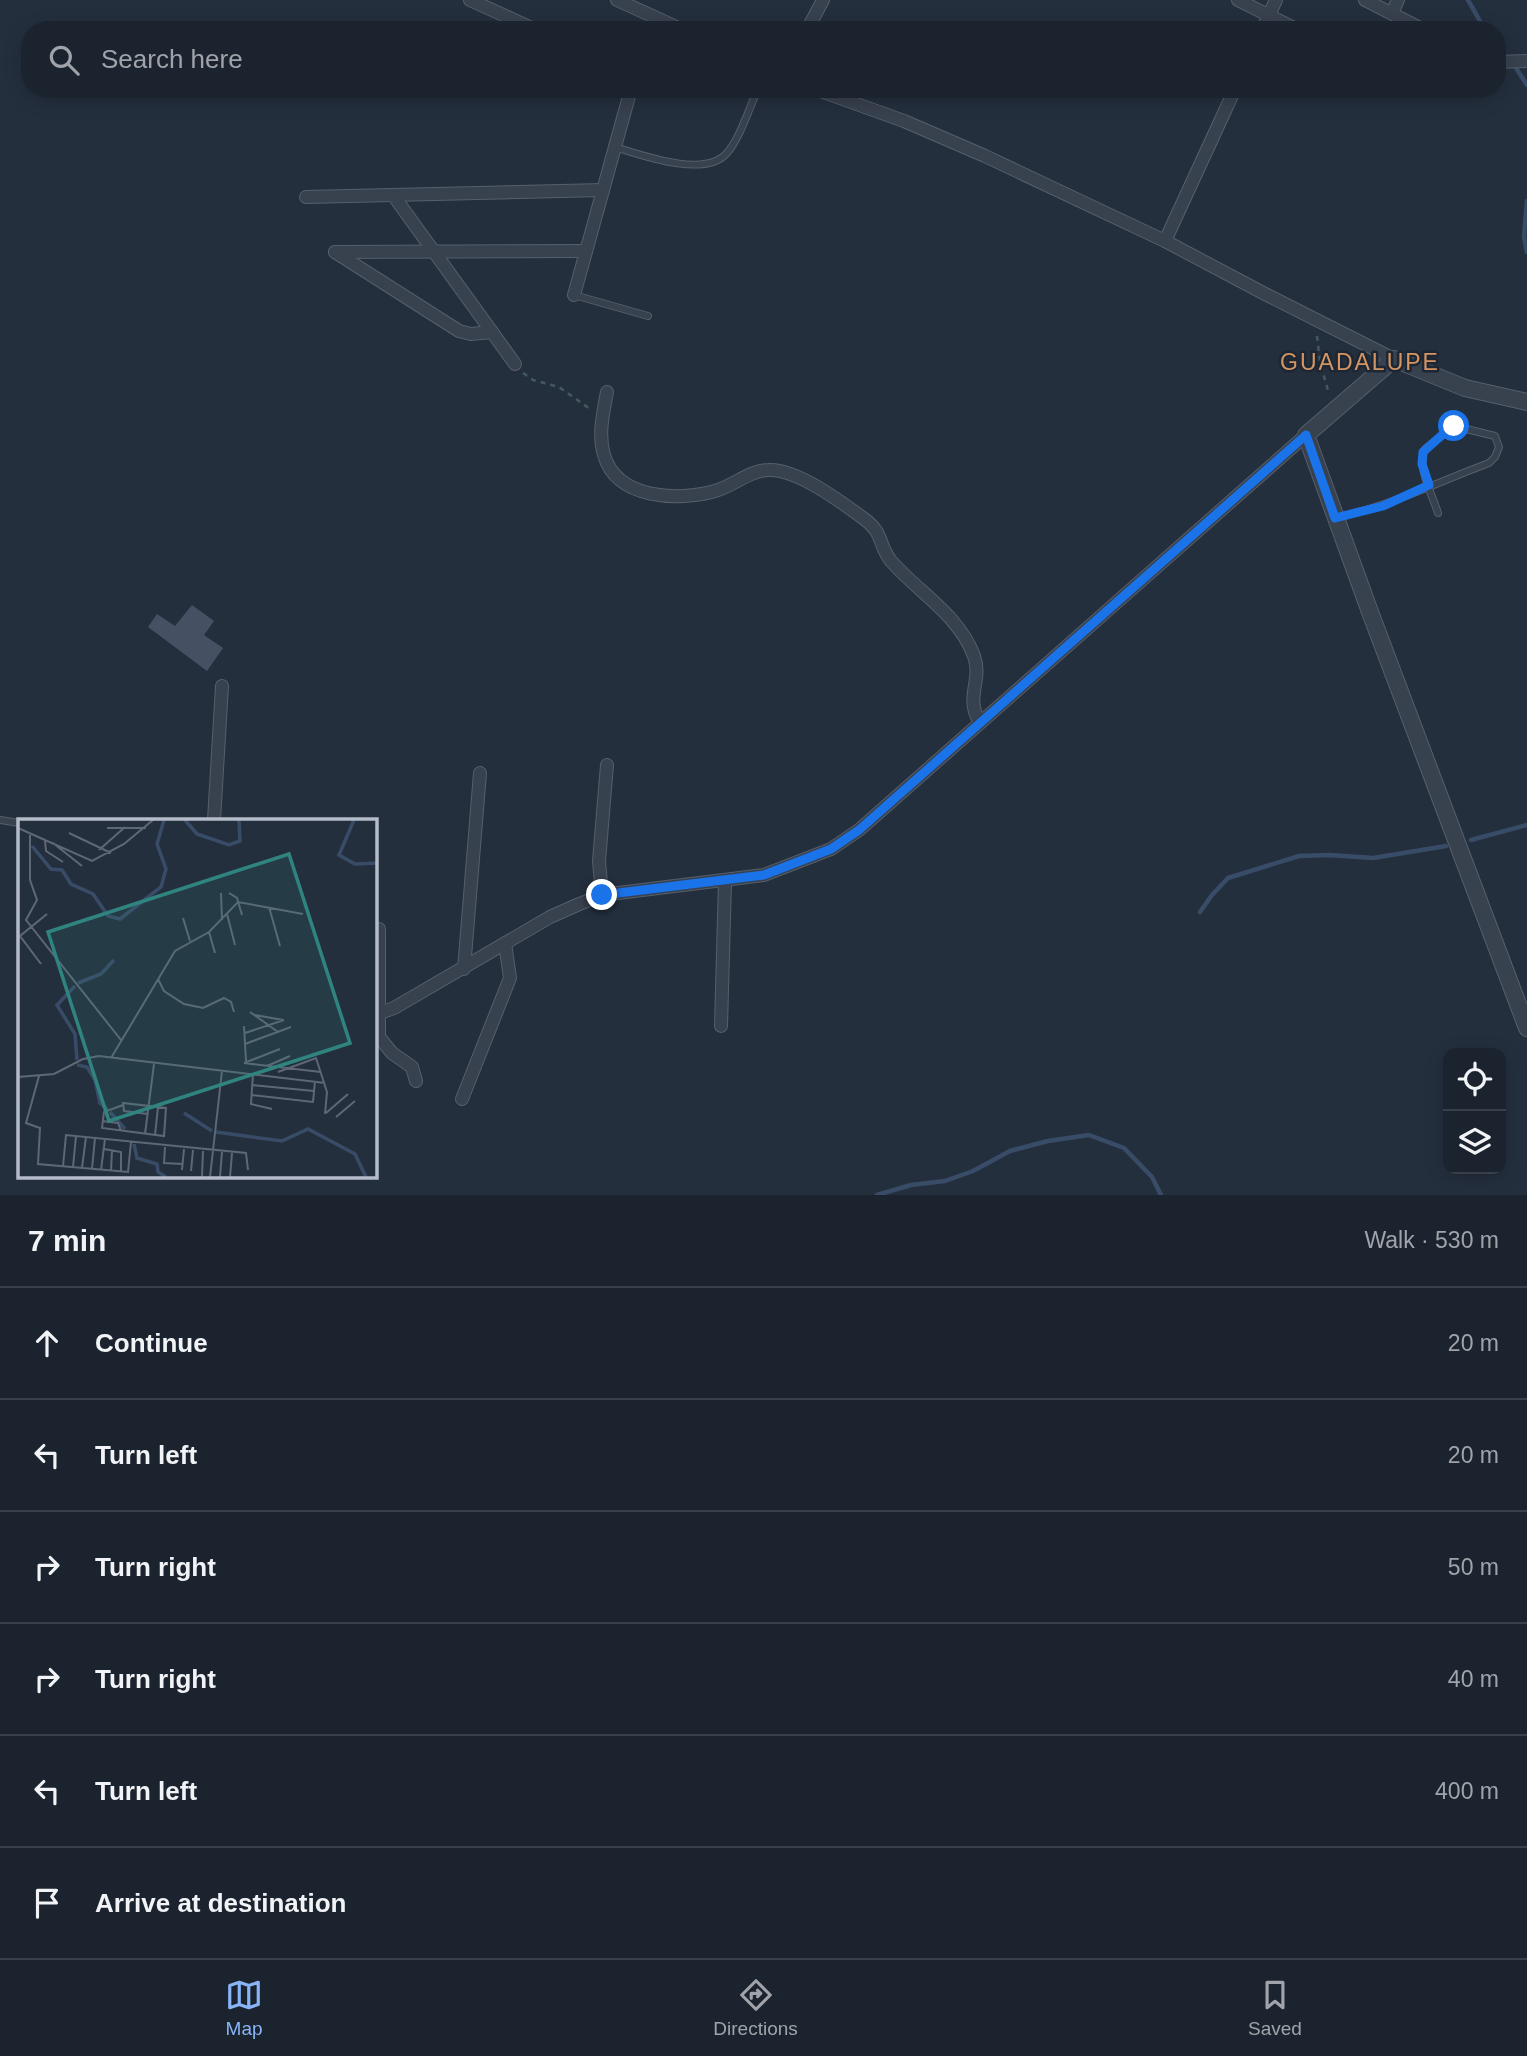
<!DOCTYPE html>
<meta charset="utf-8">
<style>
body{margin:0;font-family:Helvetica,sans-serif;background:#282f3a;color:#f1f3f6}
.controls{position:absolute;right:21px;bottom:21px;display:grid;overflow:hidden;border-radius:14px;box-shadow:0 4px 18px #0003}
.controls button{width:63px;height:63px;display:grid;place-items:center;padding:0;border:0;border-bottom:2px solid #39404a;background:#1b232e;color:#f1f3f6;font:35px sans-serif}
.stop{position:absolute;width:21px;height:21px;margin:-16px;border:5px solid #1a73e8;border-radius:50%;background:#fff}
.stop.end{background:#1a73e8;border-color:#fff;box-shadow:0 2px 7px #0008}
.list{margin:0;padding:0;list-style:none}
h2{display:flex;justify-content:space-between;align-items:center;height:91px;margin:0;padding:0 28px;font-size:30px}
h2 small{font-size:23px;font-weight:400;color:#a0a4aa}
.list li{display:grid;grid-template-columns:46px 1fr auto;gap:21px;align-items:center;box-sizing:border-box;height:112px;padding:0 28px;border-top:2px solid #39404a}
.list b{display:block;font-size:26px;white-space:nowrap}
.list em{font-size:23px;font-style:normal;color:#a0a4aa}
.icon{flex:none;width:38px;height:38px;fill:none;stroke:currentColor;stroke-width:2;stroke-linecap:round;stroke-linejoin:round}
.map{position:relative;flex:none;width:1527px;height:1195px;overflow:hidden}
.search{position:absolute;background:#1b232e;box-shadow:0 4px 18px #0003;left:21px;right:21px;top:21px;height:77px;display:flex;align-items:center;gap:18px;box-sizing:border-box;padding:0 24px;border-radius:28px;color:#a0a4aa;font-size:26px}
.sheet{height:763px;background:#1b232e}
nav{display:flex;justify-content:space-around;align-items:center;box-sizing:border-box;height:98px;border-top:2px solid #39404a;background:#1b232e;font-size:19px;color:#a0a4aa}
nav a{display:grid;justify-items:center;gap:4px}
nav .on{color:#8ab4f8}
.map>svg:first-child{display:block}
</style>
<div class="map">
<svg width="1527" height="1195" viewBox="0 0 1527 1195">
<rect width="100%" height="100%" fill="#242f3e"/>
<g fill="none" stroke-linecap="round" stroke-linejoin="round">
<g stroke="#394c67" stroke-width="4.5">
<path d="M1468 0 1485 30"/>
<path d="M1497 46 1502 51"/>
<path d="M1514 65 1527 85"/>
<path d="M1527 201 1524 237 1527 252"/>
<path d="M1471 840 1527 825"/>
<path d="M1200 912 1212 895 1228 878 1299 856 1329 855 1373 858 1446 846"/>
<path d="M877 1195 911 1185 945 1181 973 1171 1010 1151 1048 1141 1089 1135 1124 1148 1152 1177 1161 1195"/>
</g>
</g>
<path fill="#455162" d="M192 605 214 621 204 635 223 648 207 671 148 627 157 614 175 626Z"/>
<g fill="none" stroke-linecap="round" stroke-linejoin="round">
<g stroke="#565f6c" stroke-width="8">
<g id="service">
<path d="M615 147C641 155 704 178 726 154 740 139 749 108 758 89"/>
<path d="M574 295 648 316"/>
<path d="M1336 518C1389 506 1438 482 1489 463L1495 457 1499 447 1495 436 1454 426 1425 449C1417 468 1432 494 1438 513"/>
<path d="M0 820 19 823"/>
</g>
</g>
<g stroke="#565f6c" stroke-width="14">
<g id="minor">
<path d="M470 0 536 30"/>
<path d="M617 0 683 30"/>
<path d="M1238 0 1298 30"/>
<path d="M1365 0 1424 30"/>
<path d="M1392 13 1398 0"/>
<path d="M807 30 823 0"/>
<path d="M1262 30 1276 0"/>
<path d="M1497 62 1527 61"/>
<path d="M815 89 904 121 985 156 1165 241 1267 295 1394 359"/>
<path d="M411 91 618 89"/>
<path d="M393 195 515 364"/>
<path d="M306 197 603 190"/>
<path d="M1165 241 1235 89"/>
<path d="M335 252 586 251"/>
<path d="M335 252 459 331 471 334 492 332"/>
<path d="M574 295 631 89"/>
<path d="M607 392C603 413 598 435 604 455 617 500 679 501 715 491 733 486 750 470 769 470 797 469 840 501 863 518 885 534 877 543 891 561 919 593 959 615 974 656 983 681 964 696 980 723"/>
<path d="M214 820 222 686"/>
<path d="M602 895 599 861 607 765"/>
<path d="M379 929V1037L392 1053 412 1067 416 1081"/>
<path d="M464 969 480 773"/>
<path d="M374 1015 394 1008 550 917 577 905 602 895 764 875 831 849 859 830 1306 435"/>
<path d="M721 1026 725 882"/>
<path d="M462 1099 510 978 505 943"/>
</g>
</g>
<g stroke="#565f6c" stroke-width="18">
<path id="tertiary" d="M1527 402 1465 388 1394 359 1306 435 1370 612 1527 1028"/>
</g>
<g stroke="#44595c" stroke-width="2.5" stroke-dasharray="5 5" stroke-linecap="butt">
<path d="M1317 336 1320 362 1329 394"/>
<path d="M523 373 533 380 559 387 590 409"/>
</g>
<use href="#service" stroke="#38414e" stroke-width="6"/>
<use href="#minor" stroke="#38414e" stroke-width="12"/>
<use href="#tertiary" stroke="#38414e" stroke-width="16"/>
</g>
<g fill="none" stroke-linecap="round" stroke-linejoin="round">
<path stroke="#1a73e8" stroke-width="9" d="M602 895 764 875 831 849 859 830 1306 435 1335 518 1383 506 1429 485 1422 464 1423 452 1451 427 1454 426"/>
</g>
<g text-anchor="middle" stroke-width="5" stroke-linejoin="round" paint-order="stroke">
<g font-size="23" letter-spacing="2" fill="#d59563" stroke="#1d2633">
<text x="1360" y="370">GUADALUPE</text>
</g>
</g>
<g transform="translate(18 819)">
<rect width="359" height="359" fill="#242f3e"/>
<path fill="none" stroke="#394c67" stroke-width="3.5" d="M167 1 179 15 211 26 222 22 221 1M336 1 321 36 337 45 359 44M14 27 33 50 44 51 53 65 75 75 90 97 102 100 143 68 148 50 139 25 146 1M60 164 83 155 96 141M57 167 39 186 57 215 59 241M59 246 69 248 77 261 82 284 90 291M92 293 107 310M166 294 194 312M198 313 264 322 290 310 337 335 348 358M116 325 119 339 139 345 140 353 148 358"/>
<path fill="none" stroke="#5e6776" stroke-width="2" d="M0 9 74 42 106 25 135 1M89 9H128M12 14V61L19 81 8 101 103 221M51 14 93 34M27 22 28 32 45 43M35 24 64 47M81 31 107 8M203 74 204 101M211 74 219 79 224 96M251 88 262 127M209 95 217 126M165 99 172 122M191 113 197 134M23 145 2 117 29 95M140 160 146 172 166 185 185 189 206 179 213 183 216 193M232 193 260 213M237 196 265 201M226 207 228 242M227 214 266 201M227 225 273 208M93 239 157 132 191 113 220 83 285 95M226 244 303 253M226 244 262 230M249 247 272 237M260 253 298 239 309 273 307 295M235 255 233 285 254 290M21 257 8 304 22 309 20 345 110 353 113 323M0 258 36 255 65 240 81 237 307 264M234 266 296 272M233 276 295 283 297 262M105 286 86 293 84 309 146 317 148 289 105 284 106 292 130 295M308 294 330 275M318 298 337 282M84 302 100 304 103 312M127 315 136 245M137 316 140 288M147 328 146 344 165 345M86 330 103 333V353M45 347 48 316 228 334 230 351M55 348 58 317M64 349 68 318M74 350 77 319M83 351 87 320M164 351 166 330M93 352 94 331M173 352 175 331M184 358 185 332M192 358 204 252M202 358 204 333M212 358 214 334"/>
<path fill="#308480" fill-opacity="0.15" stroke="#308480" stroke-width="3.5" d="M271 35 332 224 91 302 30 113Z"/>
<rect width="359" height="359" fill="none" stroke="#b4bcc9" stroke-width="3.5"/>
</g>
</svg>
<div class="controls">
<button><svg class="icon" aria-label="locate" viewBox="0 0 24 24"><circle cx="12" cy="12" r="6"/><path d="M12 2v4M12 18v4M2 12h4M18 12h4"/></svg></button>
<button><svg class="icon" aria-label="layers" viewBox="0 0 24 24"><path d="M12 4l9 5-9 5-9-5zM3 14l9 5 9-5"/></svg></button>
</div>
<div class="stop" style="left:1454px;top:426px"></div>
<div class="stop end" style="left:602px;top:895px"></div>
<div class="search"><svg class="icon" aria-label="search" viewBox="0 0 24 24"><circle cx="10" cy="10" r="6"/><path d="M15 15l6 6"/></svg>Search here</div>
</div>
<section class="sheet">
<h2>7 min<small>Walk · 530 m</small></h2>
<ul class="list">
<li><svg class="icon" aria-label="ahead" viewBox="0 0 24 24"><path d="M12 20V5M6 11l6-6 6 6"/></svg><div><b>Continue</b></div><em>20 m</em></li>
<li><svg class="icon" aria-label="left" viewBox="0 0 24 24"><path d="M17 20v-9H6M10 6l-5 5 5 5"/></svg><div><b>Turn left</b></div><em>20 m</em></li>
<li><svg class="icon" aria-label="right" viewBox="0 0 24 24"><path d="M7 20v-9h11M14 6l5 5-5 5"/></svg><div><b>Turn right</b></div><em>50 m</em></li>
<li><svg class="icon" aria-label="right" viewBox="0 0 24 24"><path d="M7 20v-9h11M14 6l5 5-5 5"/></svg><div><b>Turn right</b></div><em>40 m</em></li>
<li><svg class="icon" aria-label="left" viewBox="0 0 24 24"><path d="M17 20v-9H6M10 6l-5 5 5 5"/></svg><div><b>Turn left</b></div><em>400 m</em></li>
<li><svg class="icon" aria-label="arrive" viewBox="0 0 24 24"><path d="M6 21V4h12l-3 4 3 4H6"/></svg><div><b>Arrive at destination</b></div></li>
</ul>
</section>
<nav>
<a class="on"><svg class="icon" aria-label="map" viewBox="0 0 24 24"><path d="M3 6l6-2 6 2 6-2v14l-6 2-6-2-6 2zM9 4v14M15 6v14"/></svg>Map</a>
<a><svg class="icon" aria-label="directions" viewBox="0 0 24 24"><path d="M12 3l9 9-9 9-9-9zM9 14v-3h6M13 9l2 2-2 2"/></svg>Directions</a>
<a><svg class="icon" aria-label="saved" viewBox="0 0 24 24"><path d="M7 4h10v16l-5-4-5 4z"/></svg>Saved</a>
</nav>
